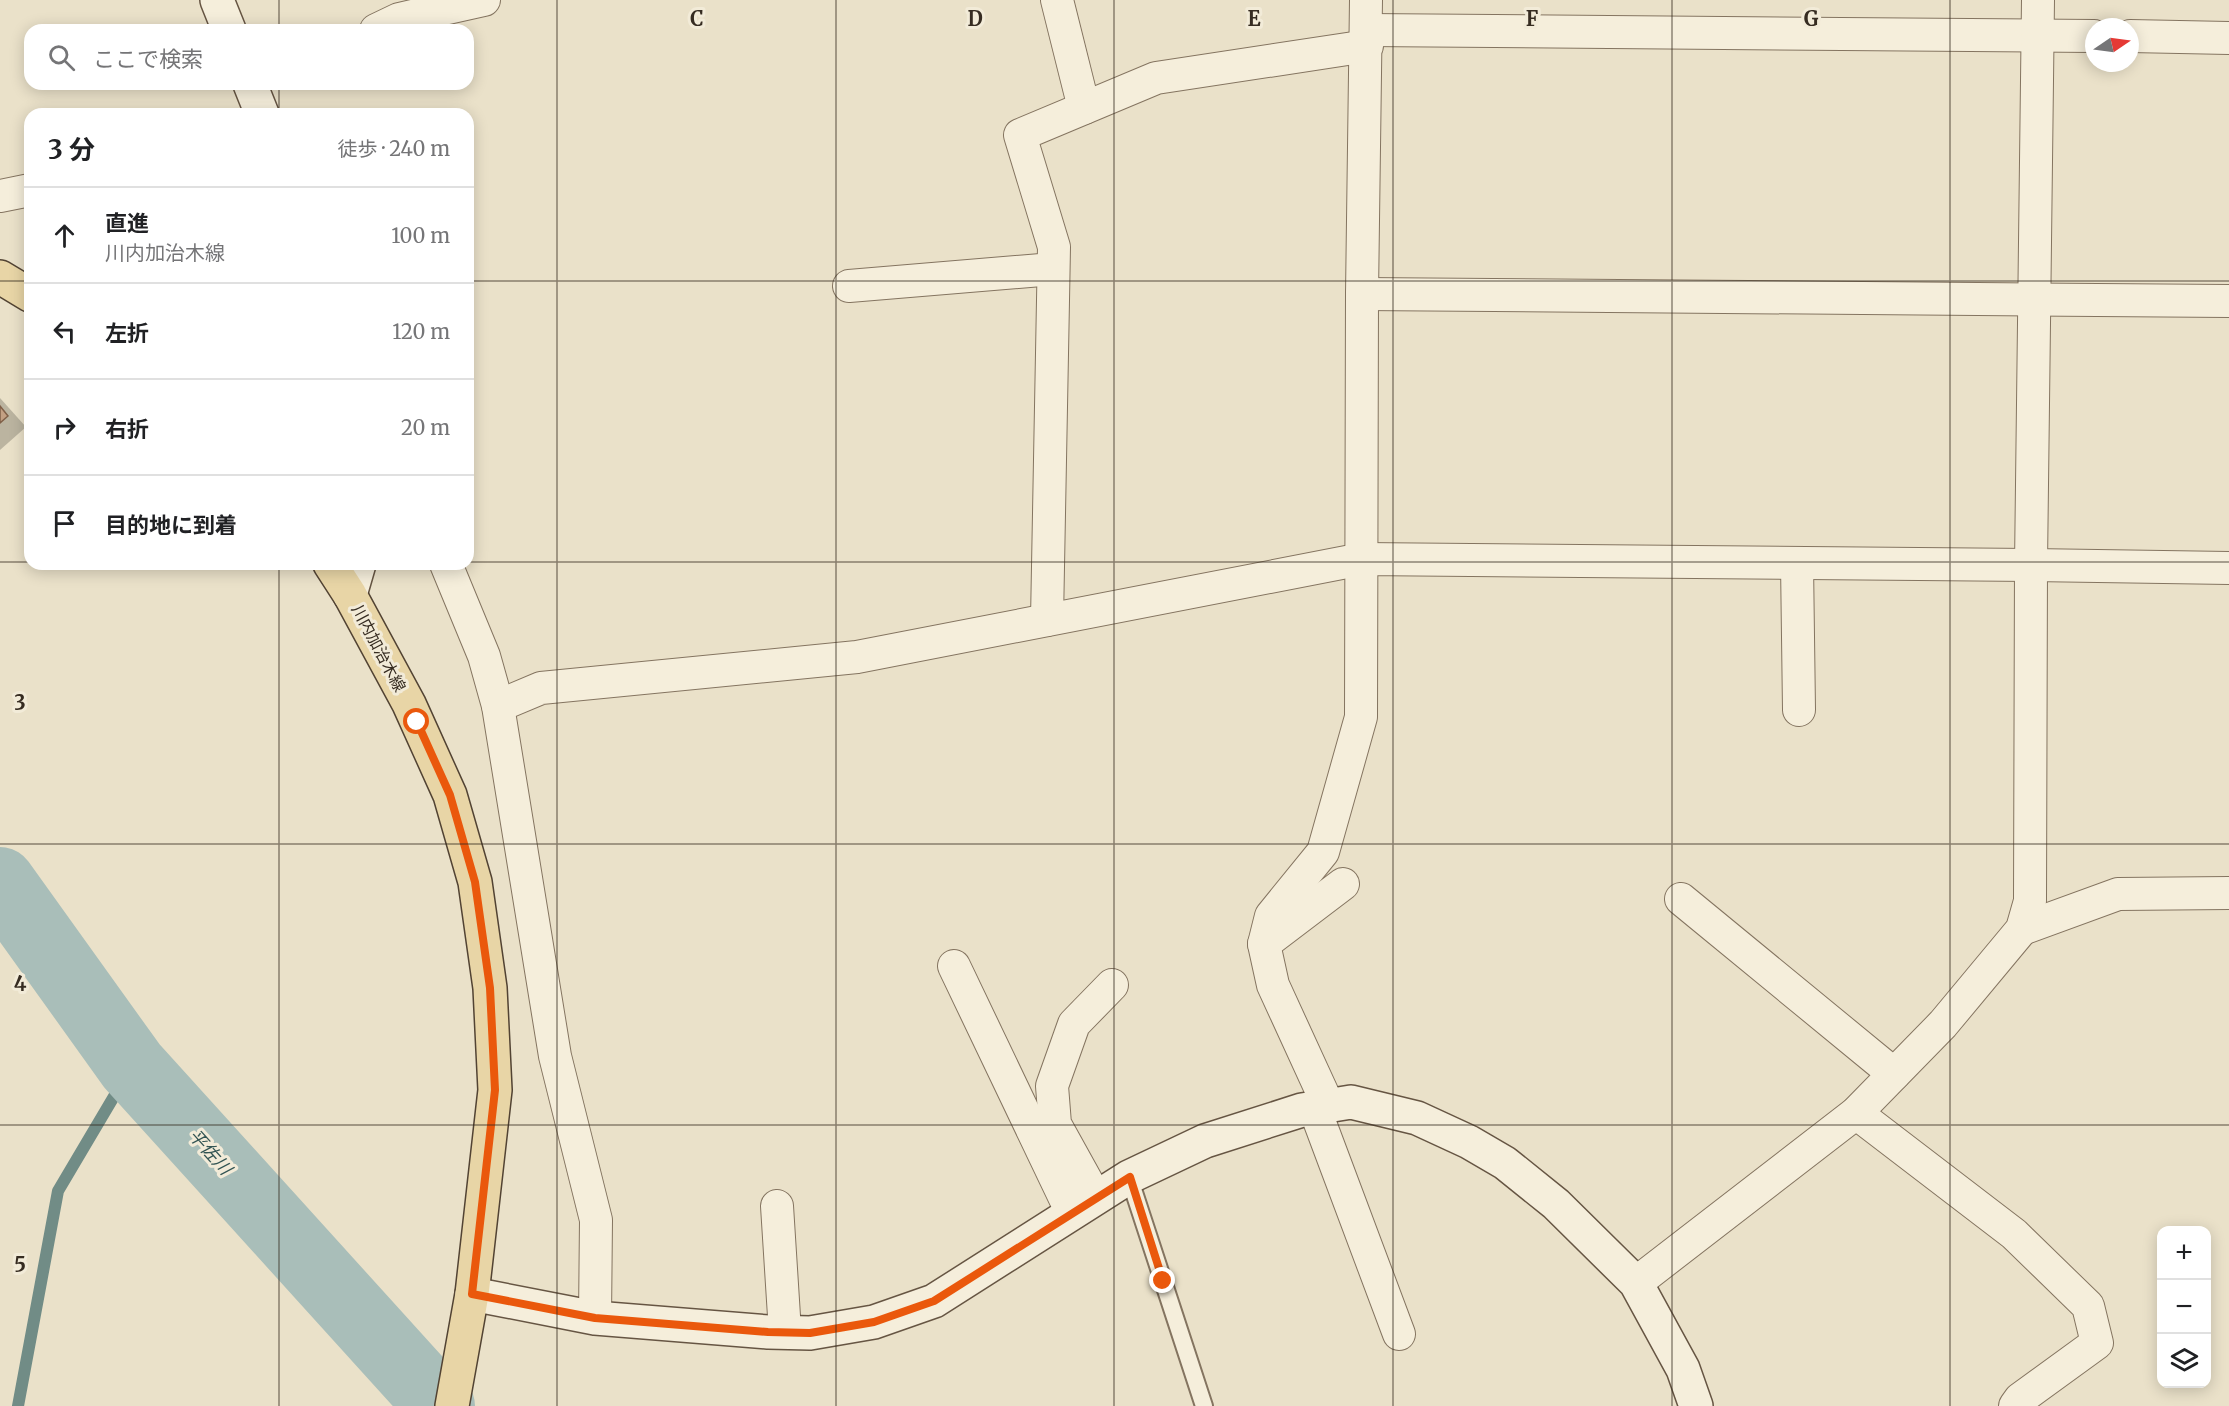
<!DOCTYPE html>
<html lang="ja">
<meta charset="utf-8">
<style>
body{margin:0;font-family:Merriweather,"Noto Sans JP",serif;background:#f2f2f2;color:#202124}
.controls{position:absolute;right:18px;bottom:18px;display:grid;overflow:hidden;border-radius:12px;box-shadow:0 3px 15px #0003}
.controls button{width:54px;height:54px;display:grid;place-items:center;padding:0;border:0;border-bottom:2px solid #e0e0e0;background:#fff;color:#202124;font:30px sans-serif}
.compass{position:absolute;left:2085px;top:18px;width:54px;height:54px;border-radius:50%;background:#fff;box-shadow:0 3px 15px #0003;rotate:77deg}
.stop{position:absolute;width:18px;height:18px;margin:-14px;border:4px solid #ea580c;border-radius:50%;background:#fff}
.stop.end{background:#ea580c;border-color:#fff;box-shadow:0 2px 6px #0008}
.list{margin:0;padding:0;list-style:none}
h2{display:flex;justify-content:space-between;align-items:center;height:78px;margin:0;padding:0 24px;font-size:26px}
h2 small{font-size:20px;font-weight:400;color:#757577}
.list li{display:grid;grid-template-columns:39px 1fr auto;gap:18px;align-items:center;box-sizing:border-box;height:96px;padding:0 24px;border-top:2px solid #e0e0e0}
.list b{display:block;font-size:22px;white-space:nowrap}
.list p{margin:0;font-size:20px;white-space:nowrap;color:#757577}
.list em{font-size:20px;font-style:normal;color:#757577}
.icon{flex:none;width:33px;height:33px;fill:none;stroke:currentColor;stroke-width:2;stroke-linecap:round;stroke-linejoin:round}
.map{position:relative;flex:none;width:2229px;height:1406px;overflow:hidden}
.search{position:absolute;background:#fff;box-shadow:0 3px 15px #0003;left:24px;top:24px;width:450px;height:66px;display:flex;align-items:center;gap:15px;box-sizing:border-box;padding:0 21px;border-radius:18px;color:#757577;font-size:22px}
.panel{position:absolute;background:#fff;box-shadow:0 3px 15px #0003;left:24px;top:108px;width:450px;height:462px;border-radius:18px}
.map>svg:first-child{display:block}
</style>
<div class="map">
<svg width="2229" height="1406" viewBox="0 0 2229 1406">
<rect width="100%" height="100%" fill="#eae1c9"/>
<path fill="#0003" d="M0 398 26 427 0 450Z"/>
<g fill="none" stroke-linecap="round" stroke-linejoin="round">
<path stroke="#718c86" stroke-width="12" d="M18 1406 58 1191 132 1066"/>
<path stroke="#a9beb9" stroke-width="70" d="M0 882 132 1066 440 1406"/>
</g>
<path fill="#c3a083" stroke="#806048" stroke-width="1.5" d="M0 406 8 416 0 423Z"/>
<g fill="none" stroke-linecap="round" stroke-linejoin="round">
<g stroke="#847460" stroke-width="20">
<path id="lane" d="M1129 1177 1204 1406"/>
</g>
<g stroke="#847460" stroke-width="34">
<g id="street">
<path d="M1057 0 1084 108"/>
<path d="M376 30 399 19 484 0"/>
<path d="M1367 30 2094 36"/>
<path d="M2130 36 2229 38"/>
<path d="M0 196 30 190"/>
<path d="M849 286 1053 269"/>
<path d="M1362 294 2229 301"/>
<path d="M1797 563 1799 710"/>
<path d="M446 564 484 656 498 706 555 1056 596 1220 595 1318"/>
<path d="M1047 620 1054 247 1020 135 1156 78 1367 46"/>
<path d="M498 706 541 688 857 657 1362 559 2031 565 2229 568"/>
<path d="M1681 899 1894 1074"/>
<path d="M2022 929 2118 894 2229 893"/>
<path d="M1264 944 1343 884"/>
<path d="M954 966 1072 1213"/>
<path d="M1328 1105 1273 985 1264 944 1271 916 1323 852 1361 717 1362 294 1366 0"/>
<path d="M1314 1107 1399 1334"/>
<path d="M1856 1113 2014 1234 2088 1306 2097 1343 2020 1399 2015 1406"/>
<path d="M1096 1198 1055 1124 1052 1086 1074 1024 1112 985"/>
<path d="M777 1206 785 1332"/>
<path d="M1636 1283 1856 1113 1943 1024 2022 929 2030 901 2031 565 2038 0"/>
</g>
</g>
<g stroke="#665543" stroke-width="36">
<g id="secondary">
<path d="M217 0 229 30"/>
<path d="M250 84 262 114"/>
<path d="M350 595 359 564"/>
<path d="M472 1294 595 1318 768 1332 810 1333 874 1322 934 1301 1129 1177 1205 1141 1302 1110 1351 1102 1417 1118 1469 1142 1505 1163 1556 1204 1636 1283 1683 1369 1696 1406"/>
</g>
</g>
<g stroke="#524333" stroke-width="36">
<g id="primary">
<path d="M0 277 30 295"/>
<path d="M330 564 350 595 409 704 450 795 475 882 490 988 495 1090 472 1294 452 1406"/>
</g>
</g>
<use href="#lane" stroke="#f5eedb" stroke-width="16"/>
<use href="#street" stroke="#f5eedb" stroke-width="32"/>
<use href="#secondary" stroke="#f5eedb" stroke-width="33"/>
<use href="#primary" stroke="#e8d5a6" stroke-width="33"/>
</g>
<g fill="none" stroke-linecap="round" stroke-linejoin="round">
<path stroke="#ea580c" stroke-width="8" d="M417 722 450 795 475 882 490 988 495 1090 472 1294 595 1318 768 1332 810 1333 874 1322 934 1301 1130 1177 1163 1281"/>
</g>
<path fill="none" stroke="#362c21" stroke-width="1.5" stroke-opacity="0.55" d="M279 0V30M557 0V1406M836 0V1406M1114 0V1406M1393 0V1406M1672 0V1406M1950 0V1406M279 84V114M0 281H30M468 281H2229M0 562H30M468 562H2229M279 564V1406M0 844H2229M0 1125H2229"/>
<g text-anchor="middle" stroke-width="6" stroke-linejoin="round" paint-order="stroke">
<g font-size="16" fill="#362c21" stroke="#f2ebd8">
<text transform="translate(379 648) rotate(62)" y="6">川内加治木線</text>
</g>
<g font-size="18" font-style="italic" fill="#325453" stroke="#f2ebd8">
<text transform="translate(210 1152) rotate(48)" y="6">平佐川</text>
</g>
</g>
<g font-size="20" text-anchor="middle" font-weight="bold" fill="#362c21" stroke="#f2ebd8" stroke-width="6" stroke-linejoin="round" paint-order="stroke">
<text x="697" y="26">C</text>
<text x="975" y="26">D</text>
<text x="1254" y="26">E</text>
<text x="1532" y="26">F</text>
<text x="1811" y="26">G</text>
<text x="20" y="710">3</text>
<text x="20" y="991">4</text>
<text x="20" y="1272">5</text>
</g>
</svg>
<div class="controls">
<button>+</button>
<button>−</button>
<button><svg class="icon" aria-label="layers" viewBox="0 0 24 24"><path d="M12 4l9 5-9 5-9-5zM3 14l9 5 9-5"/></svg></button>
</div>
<svg class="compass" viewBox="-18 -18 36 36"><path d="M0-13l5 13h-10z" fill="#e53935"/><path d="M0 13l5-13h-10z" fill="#757577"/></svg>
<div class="stop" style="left:417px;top:722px"></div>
<div class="stop end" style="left:1163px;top:1281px"></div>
<div class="search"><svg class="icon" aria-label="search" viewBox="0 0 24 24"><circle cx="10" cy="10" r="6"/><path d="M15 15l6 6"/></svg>ここで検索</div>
<section class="panel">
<h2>3 分<small>徒歩 · 240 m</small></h2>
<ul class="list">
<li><svg class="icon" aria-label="ahead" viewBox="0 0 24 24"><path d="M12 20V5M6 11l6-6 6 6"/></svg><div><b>直進</b><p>川内加治木線</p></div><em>100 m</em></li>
<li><svg class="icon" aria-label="left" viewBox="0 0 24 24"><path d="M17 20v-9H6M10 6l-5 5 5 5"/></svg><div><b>左折</b></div><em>120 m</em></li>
<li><svg class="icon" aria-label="right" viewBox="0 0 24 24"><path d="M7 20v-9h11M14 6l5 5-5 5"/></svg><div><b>右折</b></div><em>20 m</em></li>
<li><svg class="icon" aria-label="arrive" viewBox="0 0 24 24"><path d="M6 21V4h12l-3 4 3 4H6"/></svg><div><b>目的地に到着</b></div></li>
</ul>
</section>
</div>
